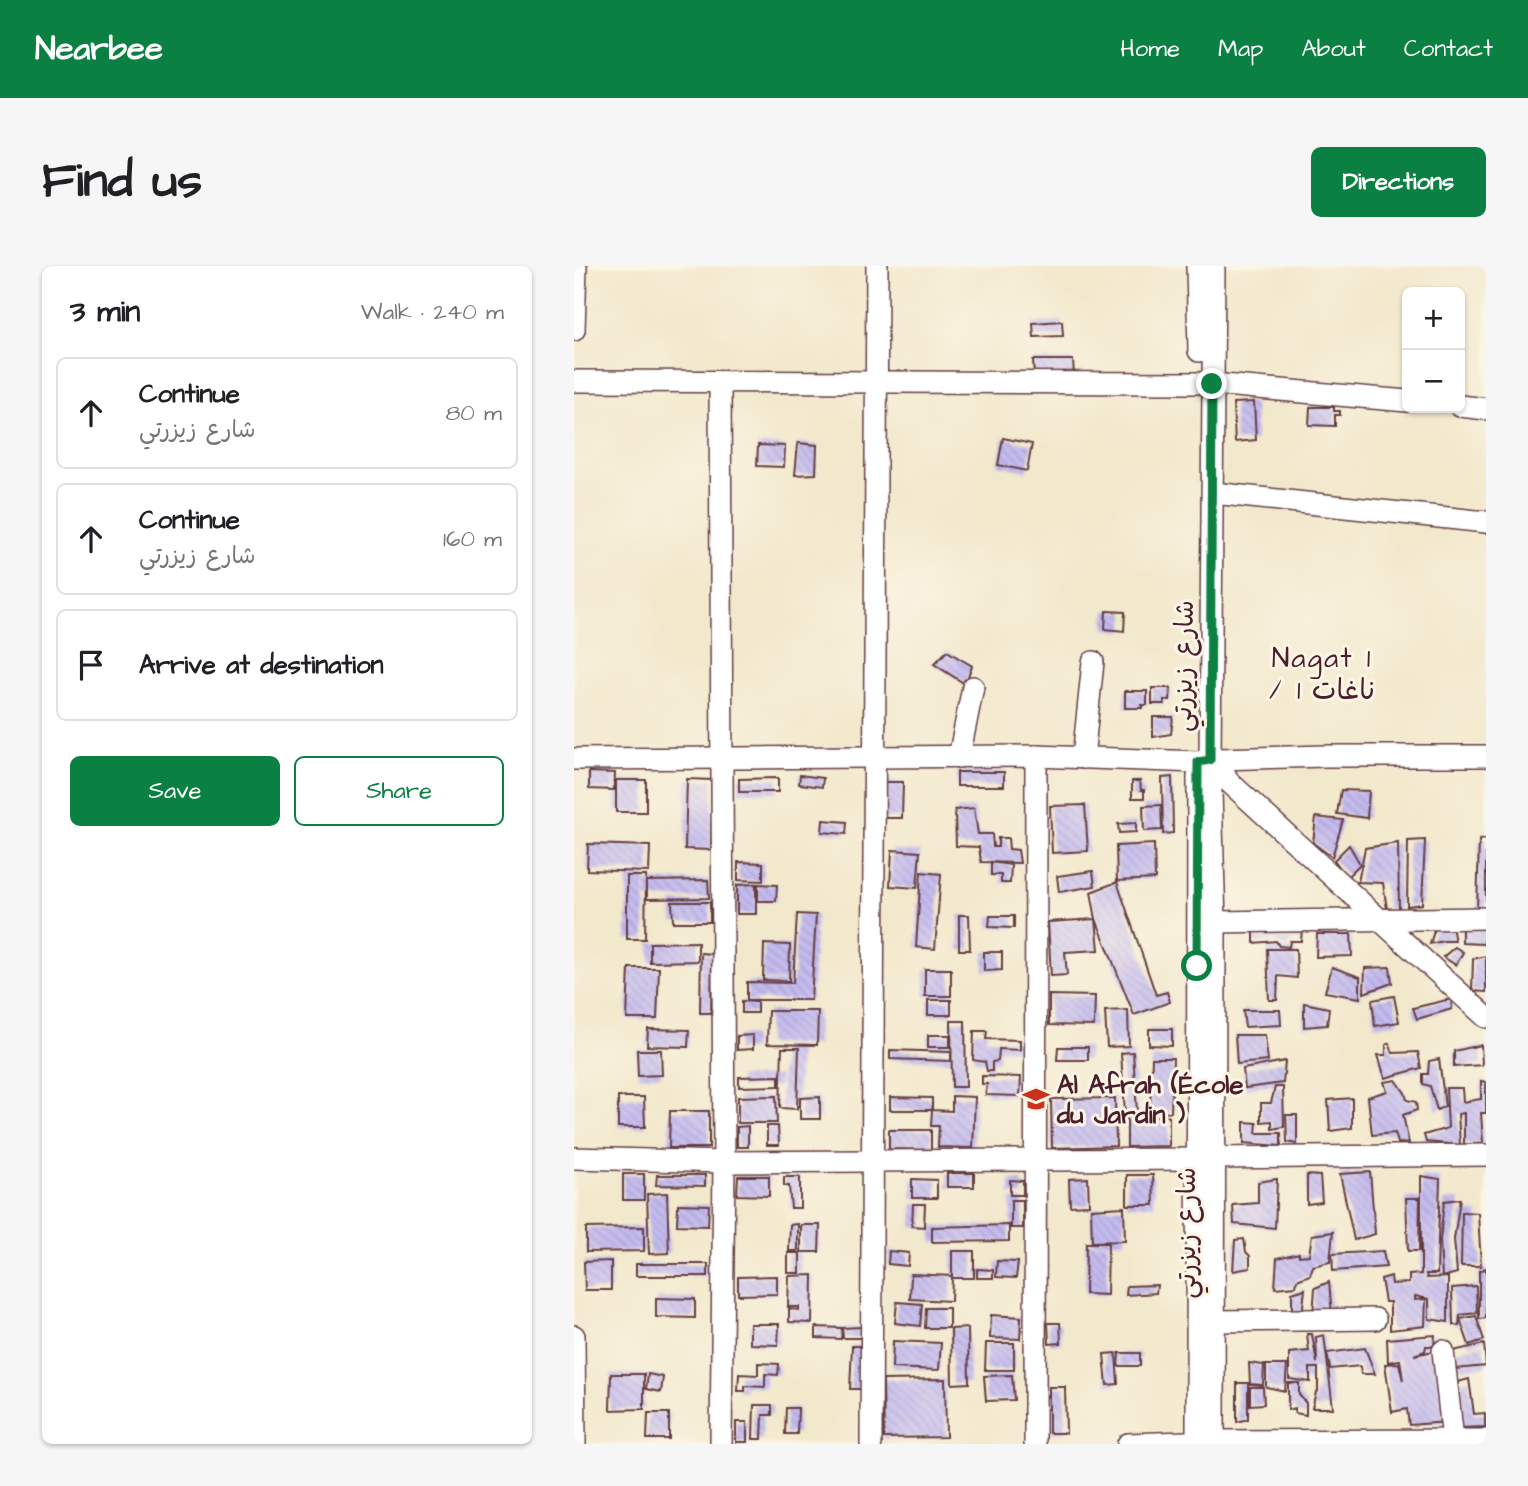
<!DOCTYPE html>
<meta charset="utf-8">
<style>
body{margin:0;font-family:"Architects Daughter","Playpen Sans Arabic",sans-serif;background:#f6f6f6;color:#202124}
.controls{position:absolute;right:21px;top:21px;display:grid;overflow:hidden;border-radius:10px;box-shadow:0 2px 5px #0004}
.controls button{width:63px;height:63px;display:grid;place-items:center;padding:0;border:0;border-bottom:2px solid #e0e0e0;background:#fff;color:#202124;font:35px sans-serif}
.stop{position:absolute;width:21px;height:21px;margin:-16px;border:5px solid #0b8043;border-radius:50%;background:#fff}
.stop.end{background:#0b8043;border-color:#fff;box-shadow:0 2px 7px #0008}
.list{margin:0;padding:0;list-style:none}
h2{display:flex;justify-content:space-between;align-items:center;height:91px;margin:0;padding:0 28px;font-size:30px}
h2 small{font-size:23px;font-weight:400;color:#757577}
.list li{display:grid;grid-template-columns:46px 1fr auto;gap:21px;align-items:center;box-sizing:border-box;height:112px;margin:0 14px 14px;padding:0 14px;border:2px solid #e0e0e0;border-radius:10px}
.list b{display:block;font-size:26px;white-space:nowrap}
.list p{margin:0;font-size:23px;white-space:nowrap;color:#757577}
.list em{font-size:23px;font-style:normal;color:#757577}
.actions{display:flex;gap:14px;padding:21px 28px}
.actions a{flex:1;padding:16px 0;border:2px solid #0b8043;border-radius:10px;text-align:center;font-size:24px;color:#0b8043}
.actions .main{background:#0b8043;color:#fff}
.icon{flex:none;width:38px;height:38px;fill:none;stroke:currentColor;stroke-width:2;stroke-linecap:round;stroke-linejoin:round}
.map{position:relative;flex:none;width:912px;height:1178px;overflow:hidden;border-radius:10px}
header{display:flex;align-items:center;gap:42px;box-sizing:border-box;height:98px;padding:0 35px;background:#0b8043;color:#fff}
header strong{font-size:33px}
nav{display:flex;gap:38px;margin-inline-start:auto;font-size:24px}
.intro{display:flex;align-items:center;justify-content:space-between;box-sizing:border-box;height:168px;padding:0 42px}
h1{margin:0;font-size:49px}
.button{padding:18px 32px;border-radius:10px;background:#0b8043;color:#fff;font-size:24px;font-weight:700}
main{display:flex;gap:42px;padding:0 42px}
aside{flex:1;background:#fff;border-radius:10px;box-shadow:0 2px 5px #0004}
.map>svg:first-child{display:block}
</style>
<header>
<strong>Nearbee</strong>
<nav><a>Home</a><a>Map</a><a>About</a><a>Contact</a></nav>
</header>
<div class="intro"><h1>Find us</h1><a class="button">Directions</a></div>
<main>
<aside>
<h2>3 min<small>Walk · 240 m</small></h2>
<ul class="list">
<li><svg class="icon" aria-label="ahead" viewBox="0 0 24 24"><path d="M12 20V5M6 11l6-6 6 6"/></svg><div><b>Continue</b><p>شارع زيزرتي</p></div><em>80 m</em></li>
<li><svg class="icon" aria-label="ahead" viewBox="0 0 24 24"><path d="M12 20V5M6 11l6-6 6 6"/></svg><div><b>Continue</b><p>شارع زيزرتي</p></div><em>160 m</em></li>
<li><svg class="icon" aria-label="arrive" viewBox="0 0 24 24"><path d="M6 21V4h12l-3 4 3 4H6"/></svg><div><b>Arrive at destination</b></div></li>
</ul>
<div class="actions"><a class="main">Save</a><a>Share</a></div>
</aside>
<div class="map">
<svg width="912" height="1178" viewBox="0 0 912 1178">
<defs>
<pattern id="building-back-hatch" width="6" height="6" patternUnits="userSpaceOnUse" patternTransform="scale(1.75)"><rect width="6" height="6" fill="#c4bbef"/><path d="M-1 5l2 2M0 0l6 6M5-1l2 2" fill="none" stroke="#aaa0cd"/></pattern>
</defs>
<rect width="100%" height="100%" fill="#fcf5e5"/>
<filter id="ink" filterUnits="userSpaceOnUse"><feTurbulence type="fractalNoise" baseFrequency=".0143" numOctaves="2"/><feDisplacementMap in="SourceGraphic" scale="14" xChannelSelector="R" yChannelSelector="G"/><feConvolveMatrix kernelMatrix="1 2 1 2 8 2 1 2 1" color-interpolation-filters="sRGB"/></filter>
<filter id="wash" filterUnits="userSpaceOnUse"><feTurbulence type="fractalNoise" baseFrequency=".00686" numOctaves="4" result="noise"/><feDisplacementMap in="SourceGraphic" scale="28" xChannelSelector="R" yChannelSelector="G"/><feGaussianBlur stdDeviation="1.57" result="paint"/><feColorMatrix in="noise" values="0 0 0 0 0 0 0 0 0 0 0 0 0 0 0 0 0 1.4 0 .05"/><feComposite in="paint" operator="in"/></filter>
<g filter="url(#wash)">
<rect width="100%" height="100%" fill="#f2e8cc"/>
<g id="blocks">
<g fill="url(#building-back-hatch)">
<path d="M488 55 489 70 460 71 459 57Z"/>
<path d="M459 94H499L500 110H460Z"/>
<path d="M680 136 682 174 661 176 659 137Z"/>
<path d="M736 141H760V145H766V149H761V160L735 159Z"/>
<path d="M429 172 458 178 453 205 424 199Z"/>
<path d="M224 177 243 179 242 208 221 209Z"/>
<path d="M184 179 211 180 210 201 183 200Z"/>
<path d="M532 345 551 346 550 365 531 363Z"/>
<path d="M373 385 398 400 391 418 360 398Z"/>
<path d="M578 422H597L596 434H590V438H578Z"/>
<path d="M551 425H573V439H568V442H551Z"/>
<path d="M579 451H599L597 468 579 471Z"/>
<path d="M15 506 41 507 40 524 15 523Z"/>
<rect x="383" y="506" width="47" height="14"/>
<path d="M226 509 249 512 248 521 225 518Z"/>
<path d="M598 511 599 567 589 568 588 512Z"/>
<path d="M204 512V526H165V513Z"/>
<path d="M113 513 139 514 137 584 111 583Z"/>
<rect x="42" y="514" width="30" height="32"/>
<path d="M558 515H566L567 524H570V532H558Z"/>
<path d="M310 516H329L328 552H309Z"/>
<path d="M767 524 795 525 793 552 763 548Z"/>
<path d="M511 539 514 585 478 587 476 540Z"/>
<path d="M587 539 588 564 570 565 569 540Z"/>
<path d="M400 542 404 568H418L419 581H424V572H434L435 583 444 584 446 597 407 596 405 581 382 580 381 544Z"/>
<path d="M742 551 769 554 758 591 739 577Z"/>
<path d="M249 554 273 556 272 568 248 566Z"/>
<path d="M562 557V566L545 567 544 558Z"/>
<path d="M912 573V643L903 644 905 574Z"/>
<path d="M851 574 848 638 833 640 834 575Z"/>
<path d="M824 577 825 643H813L809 617 784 616 791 582Z"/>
<path d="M14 578 76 580 75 606 13 604Z"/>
<path d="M580 578 581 613 543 615 542 580Z"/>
<path d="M775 579 786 598 773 611 760 594Z"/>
<path d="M318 584 346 586 343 622 316 620Z"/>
<path d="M164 596 189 597V615L164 614Z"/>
<path d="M417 596 437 599 436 617H427V609H417Z"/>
<path d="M519 605 521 620 485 626 483 610Z"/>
<path d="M347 606 367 608 361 683 342 681Z"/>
<path d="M53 610H72L71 673H53Z"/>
<path d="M134 614 135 632 73 633V615Z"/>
<path d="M543 616 582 729 593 726 596 736 560 749 522 653 525 684 491 686 493 709 477 710 474 656 522 653 517 626Z"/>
<path d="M182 618V648H163V619Z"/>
<path d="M184 618 203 619 202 635H184Z"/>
<path d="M98 636H136V656H99Z"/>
<path d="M223 648 242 649 237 734H173V716L219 717Z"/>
<path d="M385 649H395L396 684H385Z"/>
<path d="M416 650H440V662L415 661Z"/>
<path d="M878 661 881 675H869L856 678 861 662Z"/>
<path d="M888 661 911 663 910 678 888 677Z"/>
<path d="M728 663 727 675H716L715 681 705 680 702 675 680 677V665Z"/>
<path d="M743 668H777L778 690 742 691Z"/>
<path d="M124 676V695L76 696V677Z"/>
<path d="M190 678 216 679 215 715 189 714Z"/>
<path d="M881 681 889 686 882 699 869 691Z"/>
<path d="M693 683H722L723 712 704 710 703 734H695Z"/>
<path d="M410 686H428V704L410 705Z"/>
<path d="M127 687 138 688 137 747H126Z"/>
<path d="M912 690V726L898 725 899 693Z"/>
<path d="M758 701 786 711V732L751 726Z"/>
<path d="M816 701 818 717 790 727 791 702Z"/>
<path d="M55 702H85L83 753H53Z"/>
<rect x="351" y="703" width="26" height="27"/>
<path d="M475 729 521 730 520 760 475 759Z"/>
<path d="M820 730 825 756 801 760 798 734Z"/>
<path d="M877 733 878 743 843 753 839 742Z"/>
<rect x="354" y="734" width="23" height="15"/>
<path d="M168 735 183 736V747H168Z"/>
<path d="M730 737 755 742 753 759 730 761Z"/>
<path d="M554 744 555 780 533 781 531 745Z"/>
<path d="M669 744H706L707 759 671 761Z"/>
<path d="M194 745H244L243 779 193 778Z"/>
<path d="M377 755H391L392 821H378Z"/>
<path d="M74 763 115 764 114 781 73 780Z"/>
<path d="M575 763H598V780L575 779Z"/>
<path d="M400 765H413L412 773 446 774V784L425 783 424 795 418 796V805H413L411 796 399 794Z"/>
<path d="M179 769V783L163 784V770Z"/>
<rect x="354" y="769" width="22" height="12"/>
<path d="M661 769H691L694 795 663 798Z"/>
<path d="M815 777 819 787 844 786 847 802 811 812 804 789H812V779Z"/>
<path d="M907 779 908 799 880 801V785Z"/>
<path d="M484 781H514V794H483Z"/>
<path d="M208 782H225L223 843 206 842Z"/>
<path d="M63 784H87L88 809 64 810Z"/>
<path d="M316 784 377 786V795L316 793Z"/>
<path d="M559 786 563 846 551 847 547 787Z"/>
<path d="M578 792H599L597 846 576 845Z"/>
<path d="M865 793 871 840 863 844 856 820 849 818V808H854L855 795Z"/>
<path d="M711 795 709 817 671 822 669 803Z"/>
<path d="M205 810V820L165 821V811Z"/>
<path d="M408 810 447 811 446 830 412 829 413 818H408Z"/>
<path d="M822 814 831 827 833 834 842 836 843 844 829 849 835 878 824 877 821 867 798 869 794 831 813 825 810 816Z"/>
<path d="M907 815 912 816V847H907L909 877 890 879V847L884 848 886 879 852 876 850 869 874 862 872 822H888L889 836 907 833Z"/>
<path d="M701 821H709L710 861 698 863V855L687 856V837H697Z"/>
<path d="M202 830 203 857H164V831Z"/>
<path d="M378 830 401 831 399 882 364 881 365 860H357L358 844H316V831L358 832V844L378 845Z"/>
<path d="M44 831H70L71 861H44Z"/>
<path d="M246 831V853H226V832Z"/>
<path d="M541 832 542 880 478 882 477 833Z"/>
<path d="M778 832V862L756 865 754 834Z"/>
<path d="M96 845H135V882H95Z"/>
<path d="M712 849H723V878L713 876Z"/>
<path d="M553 850H595V880L553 881Z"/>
<path d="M670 856 683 857 682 867H707V880L670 877Z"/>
<path d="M174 860V881H163V861Z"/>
<path d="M193 860H204L205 879H193Z"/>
<path d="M315 864H357V884L315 883Z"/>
<path d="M796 906 801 968 780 974 766 908Z"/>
<rect x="373" y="907" width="27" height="14"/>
<rect x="49" y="908" width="21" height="26"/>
<path d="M83 909H131V920L82 919Z"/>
<path d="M553 909H579L580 939H553Z"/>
<path d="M733 909 746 910 748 936 733 938Z"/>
<path d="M164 910H195V930L163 929Z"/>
<path d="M847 910 866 913 863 1008H852L853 1012 874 1011V1056L855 1053V1033L841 1030V1034L852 1033 851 1060 816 1064V1036H811L807 1013 817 1010 818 1018 835 1017V1009L847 1008Z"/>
<path d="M210 911H226V942H217L215 920H210Z"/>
<path d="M514 912 515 939 496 940 495 913Z"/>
<path d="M338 913 363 914V932H338Z"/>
<path d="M703 913 701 962 660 958 659 939 684 937V916Z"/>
<path d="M436 914 449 915V929H436Z"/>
<path d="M93 927 95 987 75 988 73 928Z"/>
<path d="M832 932H846L845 985H834Z"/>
<path d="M886 933 880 973 883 1007 868 1011 866 975 870 935Z"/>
<rect x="437" y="934" width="12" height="28"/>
<path d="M104 938 135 939 134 960 103 959Z"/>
<path d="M339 938H351L350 961 338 960Z"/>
<path d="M550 941 551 975 518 976 517 943Z"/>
<path d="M888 946 904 947 907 1000H887Z"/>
<path d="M224 958V985H215L216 959Z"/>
<path d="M227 959H246L245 986H227Z"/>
<path d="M435 959V975L358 976V961Z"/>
<path d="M70 961V985L12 986V962Z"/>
<path d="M759 966 756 996 739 1000 736 1009 723 1014 722 1020 701 1022 703 992 725 987V990L735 989 738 969Z"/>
<path d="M670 973 672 986 676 990V1002L659 1005 661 974Z"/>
<path d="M512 977H534L533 1029 511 1028Z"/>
<path d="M315 985 335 987 334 1000 314 998Z"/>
<path d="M378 985H400V1012H378L377 1035 336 1033 337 1008 378 1010Z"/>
<path d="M809 985 812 1001 759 1005 758 988Z"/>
<rect x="214" y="987" width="12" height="20"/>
<path d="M37 995V1024H11L10 996Z"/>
<path d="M423 995 444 996 442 1012 422 1011Z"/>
<rect x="62" y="998" width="72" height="12"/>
<path d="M912 1002V1052L905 1053V1005Z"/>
<path d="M403 1003 419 1004V1012H403Z"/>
<path d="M239 1009 238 1057 215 1056V1043L225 1044V1041H214L215 1010Z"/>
<path d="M203 1010V1028L164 1029V1011Z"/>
<path d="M755 1016 758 1049H739L741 1022Z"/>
<path d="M583 1019 582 1027 552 1029 553 1020Z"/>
<path d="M902 1020 903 1047 886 1049 885 1060 879 1059 878 1022Z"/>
<path d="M731 1023 728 1049H718V1027Z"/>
<path d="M82 1032 121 1033V1052L82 1051Z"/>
<path d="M323 1036 348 1038 346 1060 321 1057Z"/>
<path d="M352 1042H375V1062H351Z"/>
<path d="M417 1049 447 1051 446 1073 416 1072Z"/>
<path d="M902 1050 910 1074 895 1079 886 1053Z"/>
<path d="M474 1057H486L487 1077 475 1078Z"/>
<path d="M176 1058H205L204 1079 176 1078Z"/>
<path d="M242 1061 268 1062 267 1073 242 1072Z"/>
<path d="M287 1061V1072H269L268 1062Z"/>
<path d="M394 1062 395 1117 378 1118 377 1063Z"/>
<path d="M733 1068H738L743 1097 742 1071 750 1069 759 1142H738L742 1126 744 1125V1102H736V1116L715 1113V1087L735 1085Z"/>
<path d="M861 1069 860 1080H852L851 1085 840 1089 865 1084 873 1156 835 1159 833 1143 818 1146 811 1098 825 1097 829 1115 826 1094 814 1096 813 1073Z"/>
<path d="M319 1075 367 1077 365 1104 318 1102Z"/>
<path d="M412 1077H440V1104H411Z"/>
<path d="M910 1078 912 1100 881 1103 879 1085Z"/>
<path d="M278 1080H289L287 1123H276Z"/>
<path d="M791 1082 801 1108H787L786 1100 756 1103 753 1087Z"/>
<path d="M542 1087 544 1118 533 1119 530 1088Z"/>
<path d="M545 1087H566V1100H544Z"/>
<path d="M184 1097 205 1098 204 1109 191 1108V1121L171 1120V1125H164L165 1108 184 1109Z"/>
<path d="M675 1097 690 1099 689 1119 676 1118Z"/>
<path d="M692 1099H713L711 1125 692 1121Z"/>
<path d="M37 1108H70V1143L36 1144Z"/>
<path d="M74 1108 89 1111 87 1126 72 1123Z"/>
<path d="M438 1109 440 1134 412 1135 410 1110Z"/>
<path d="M371 1113 372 1171 310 1172 309 1114Z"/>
<path d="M895 1113 900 1148 911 1147V1161L886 1162 884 1116Z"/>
<path d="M663 1117H674V1153L663 1156Z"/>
<path d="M714 1117H725V1129L732 1137V1149L721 1147V1142L714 1144Z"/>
<path d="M475 1121H491L492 1167H475Z"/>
<path d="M676 1121H689L690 1138 676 1139Z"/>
<path d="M180 1139H198V1149H189L188 1173H179Z"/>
<path d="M212 1142H224L223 1168H211Z"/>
<path d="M74 1147H95V1173H73Z"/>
<rect x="162" y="1156" width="11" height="20"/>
</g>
</g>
</g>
<g filter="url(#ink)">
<use href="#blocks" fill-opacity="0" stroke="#633d43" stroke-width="2"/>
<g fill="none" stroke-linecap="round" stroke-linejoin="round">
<g stroke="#633d43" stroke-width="24">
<g id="minor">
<path d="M623 0 625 85"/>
<path d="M0 64 2 0"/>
<path d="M0 115 626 117"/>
<path d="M146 117 150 896 147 1178"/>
<path d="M638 118 833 135"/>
<path d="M886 140 912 143"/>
<path d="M639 227 912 256"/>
<path d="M385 491 399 421"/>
<path d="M509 492 519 396"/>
<path d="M0 493 462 490 624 496 644 493 752 490H912"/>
<path d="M644 493 654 515 912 751"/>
<path d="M641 656 912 652"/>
<path d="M0 892 150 896 622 893"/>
<path d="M640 892 912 889"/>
<path d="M640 1055 801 1053"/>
<path d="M0 1070 1 1178"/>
<path d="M869 1085 879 1174"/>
<path d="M297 1178 303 0"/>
<path d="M461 1178 462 490"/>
<path d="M554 1178 640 1175 912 1174"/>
<path d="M623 1178 624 510"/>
<path d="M640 1178 641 656 636 494 640 0"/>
</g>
</g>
<use href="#minor" stroke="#fff" stroke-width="21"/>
</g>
</g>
<g fill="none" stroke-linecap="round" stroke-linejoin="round" filter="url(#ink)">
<path stroke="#0b8043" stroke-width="9" d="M623 700 624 496 636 494 638 118"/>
</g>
<defs>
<g id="school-bare" transform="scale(2.1)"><path d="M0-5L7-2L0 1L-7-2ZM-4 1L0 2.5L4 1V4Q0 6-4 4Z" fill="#c8321e" stroke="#fcf5e5" stroke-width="2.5" paint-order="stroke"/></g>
</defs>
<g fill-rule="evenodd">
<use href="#school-bare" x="462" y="833"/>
</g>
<g text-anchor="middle" stroke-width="6" stroke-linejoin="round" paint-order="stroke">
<g font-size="26" fill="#4a1f2b" stroke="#fcf5e5">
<text transform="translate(609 400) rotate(-89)" y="9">شارع زيزرتي</text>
<text transform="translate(612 967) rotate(-90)" y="9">شارع زيزرتي</text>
</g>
<g font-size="26" font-weight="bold" fill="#4a1f2b" stroke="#fcf5e5" text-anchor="start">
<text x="483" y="827">Al Afrah (École<tspan x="483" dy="30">du Jardin )</tspan></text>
</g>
<g font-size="28" letter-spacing="2" fill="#4a1f2b" stroke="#fcf5e5">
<text x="748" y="401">Nagat 1<tspan x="748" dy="32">/ ناغات 1</tspan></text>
</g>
</g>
</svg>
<div class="controls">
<button>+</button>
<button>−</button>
</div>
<div class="stop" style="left:623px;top:700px"></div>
<div class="stop end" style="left:638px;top:118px"></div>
</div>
</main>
